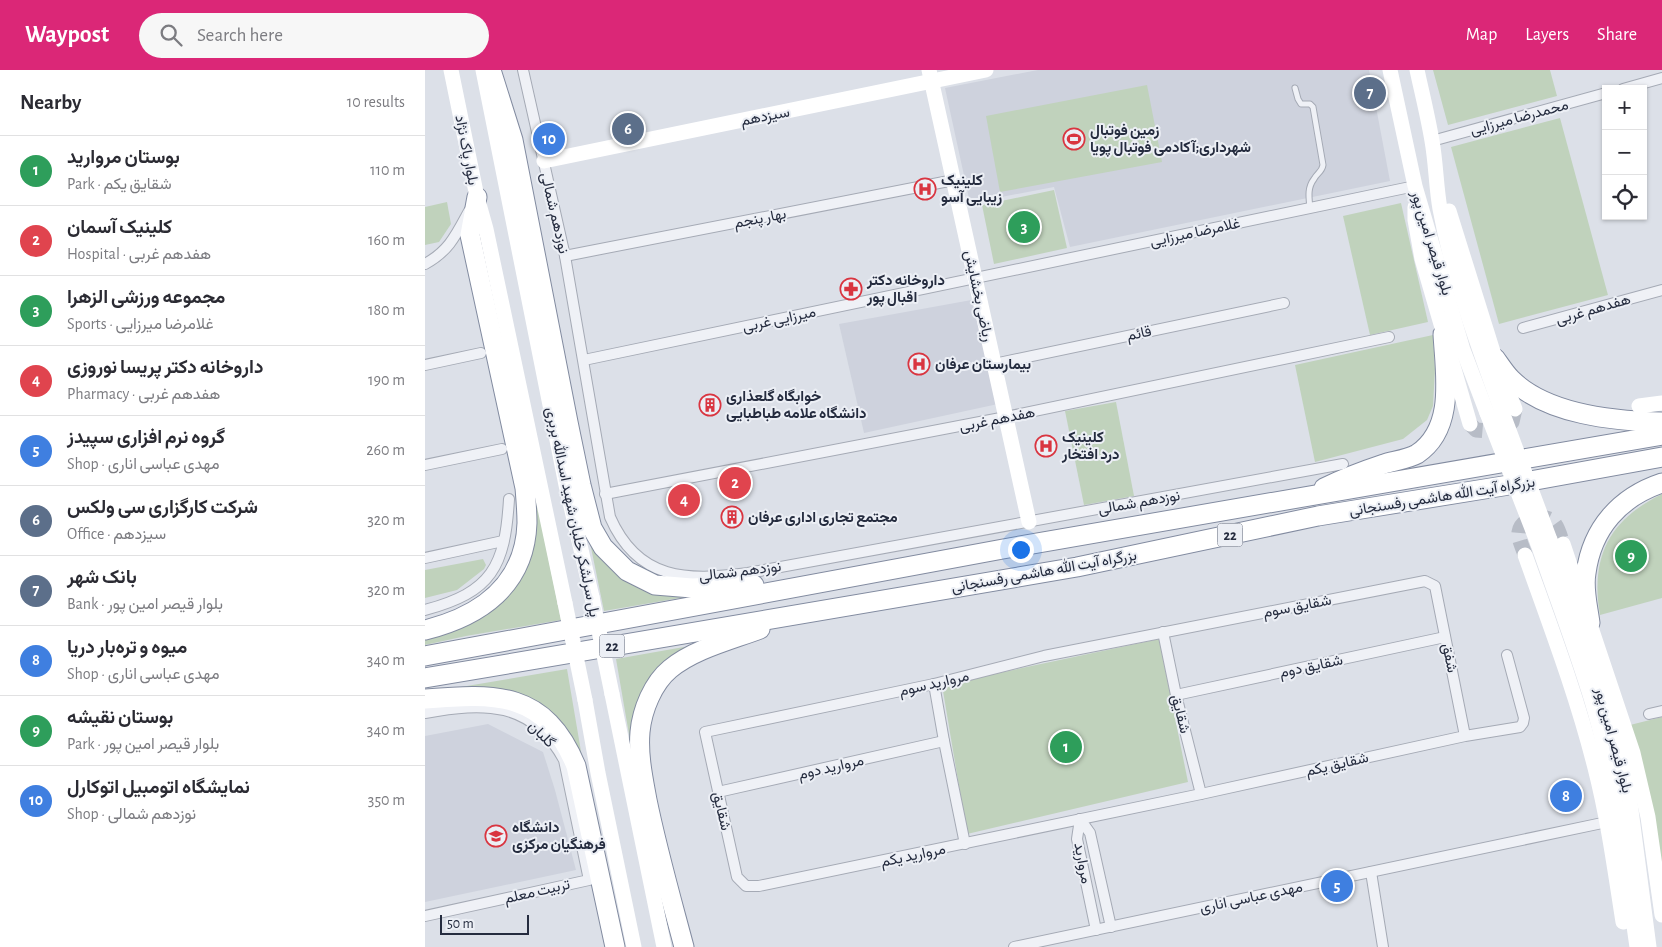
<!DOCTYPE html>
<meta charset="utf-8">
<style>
body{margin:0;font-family:"Alegreya Sans",Vazirmatn,sans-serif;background:#f7f7f7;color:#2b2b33}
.controls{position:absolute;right:15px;top:15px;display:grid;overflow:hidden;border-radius:0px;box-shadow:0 1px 4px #0004}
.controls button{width:45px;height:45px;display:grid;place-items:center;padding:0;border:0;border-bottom:1px solid #e1e1e2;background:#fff;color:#2b2b33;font:25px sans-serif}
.scale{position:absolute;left:15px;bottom:12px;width:89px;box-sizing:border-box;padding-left:5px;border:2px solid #252c3f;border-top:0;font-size:14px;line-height:18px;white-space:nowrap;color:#252c3f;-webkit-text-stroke:4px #eceff5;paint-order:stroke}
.you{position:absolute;left:595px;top:479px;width:18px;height:18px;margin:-12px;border:4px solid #fff;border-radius:50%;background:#1a73e8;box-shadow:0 0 0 8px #1a73e833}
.badge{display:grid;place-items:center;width:32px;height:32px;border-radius:50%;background:#db2777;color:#fff;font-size:16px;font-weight:700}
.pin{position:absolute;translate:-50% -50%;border:2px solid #fff;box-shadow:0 1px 5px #0006}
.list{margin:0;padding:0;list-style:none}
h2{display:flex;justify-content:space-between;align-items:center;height:65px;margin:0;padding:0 20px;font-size:21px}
h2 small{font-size:16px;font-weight:400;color:#7c7c81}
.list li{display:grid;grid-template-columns:32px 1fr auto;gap:15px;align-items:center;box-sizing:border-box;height:70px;padding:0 20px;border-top:1px solid #e1e1e2}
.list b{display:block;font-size:19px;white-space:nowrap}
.list p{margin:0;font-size:16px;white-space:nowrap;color:#7c7c81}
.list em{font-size:16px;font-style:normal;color:#7c7c81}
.icon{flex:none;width:28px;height:28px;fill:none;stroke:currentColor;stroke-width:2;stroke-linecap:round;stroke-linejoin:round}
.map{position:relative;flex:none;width:1237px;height:877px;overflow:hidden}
header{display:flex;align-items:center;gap:30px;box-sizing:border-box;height:70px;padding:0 25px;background:#db2777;color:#fff}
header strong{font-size:24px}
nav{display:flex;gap:28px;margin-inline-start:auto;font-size:18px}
.search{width:350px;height:45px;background:#f7f7f7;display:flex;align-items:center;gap:12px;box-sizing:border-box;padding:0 18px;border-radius:28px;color:#7c7c81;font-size:19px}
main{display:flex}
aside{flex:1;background:#fff}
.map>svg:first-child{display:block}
</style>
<header>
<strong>Waypost</strong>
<div class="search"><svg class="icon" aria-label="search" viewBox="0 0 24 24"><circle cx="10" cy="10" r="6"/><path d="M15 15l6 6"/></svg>Search here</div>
<nav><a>Map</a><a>Layers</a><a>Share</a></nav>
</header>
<main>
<aside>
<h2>Nearby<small>10 results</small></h2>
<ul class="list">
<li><span class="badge" style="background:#2e9e5b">1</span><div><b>بوستان مروارید</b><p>Park · شقایق یکم</p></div><em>110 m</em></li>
<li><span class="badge" style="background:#e0444e">2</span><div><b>کلینیک آسمان</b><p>Hospital · هفدهم غربی</p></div><em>160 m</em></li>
<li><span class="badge" style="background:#2e9e5b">3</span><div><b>مجموعه ورزشی الزهرا</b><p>Sports · غلامرضا میرزایی</p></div><em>180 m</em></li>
<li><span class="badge" style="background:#e0444e">4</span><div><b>داروخانه دکتر پریسا نوروزی</b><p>Pharmacy · هفدهم غربی</p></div><em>190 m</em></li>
<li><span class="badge" style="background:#3f7fe0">5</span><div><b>گروه نرم افزاری سپیدز</b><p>Shop · مهدی عباسی اناری</p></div><em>260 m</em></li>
<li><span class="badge" style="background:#5c6f8a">6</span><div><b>شرکت کارگزاری سی ولکس</b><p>Office · سیزدهم</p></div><em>320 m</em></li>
<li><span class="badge" style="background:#5c6f8a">7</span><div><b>بانک شهر</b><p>Bank · بلوار قیصر امین پور</p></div><em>320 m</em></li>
<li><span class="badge" style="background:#3f7fe0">8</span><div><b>میوه و تره‌بار دریا</b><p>Shop · مهدی عباسی اناری</p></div><em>340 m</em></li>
<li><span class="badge" style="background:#2e9e5b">9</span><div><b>بوستان نقیشه</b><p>Park · بلوار قیصر امین پور</p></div><em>340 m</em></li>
<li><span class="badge" style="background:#3f7fe0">10</span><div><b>نمایشگاه اتومبیل اتوکارل</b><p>Shop · نوزدهم شمالی</p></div><em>350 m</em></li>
</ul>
</aside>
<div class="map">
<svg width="1237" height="877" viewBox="0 0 1237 877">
<rect width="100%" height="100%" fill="#dce0e8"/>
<g fill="#ced2dd">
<path d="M613 0H944L965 111 645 177 629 117 545 133 520 18Z"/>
<path d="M552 229 573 334 439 363 414 254Z"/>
<path d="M63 654 118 682 130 720 151 800 0 832V666Z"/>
</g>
<g fill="#c0d2bc">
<path d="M1008 0H1125L1132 26 1023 55Z"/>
<path d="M722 15 737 92 575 122 561 46Z"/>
<path d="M1135 48 1183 225 1074 254 1026 77Z"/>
<path d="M629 120 642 178 569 194 557 135Z"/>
<path d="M22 132 26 154 14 172 0 175V137Z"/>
<path d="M976 133 1003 252 945 265 918 146Z"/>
<path d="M1008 265 1010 299 1008 336 1002 350 978 369 890 392 870 295Z"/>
<path d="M691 332 709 426 659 435 640 341Z"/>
<path d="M1237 424V528L1175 545C1165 487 1184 450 1237 424Z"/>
<path d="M111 428 136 550 41 566 0 575V566L70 536 106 430Z"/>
<path d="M162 458 195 502 296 521 179 541Z"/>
<path d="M58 489 61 495 59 499 32 520 0 528V500Z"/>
<path d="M304 569 238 600 211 705 191 589Z"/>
<path d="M734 569 763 712 542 764 517 615Z"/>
<path d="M142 599 159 699 136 659 0 623Z"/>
<path d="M1237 647V809L1205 655Z"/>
</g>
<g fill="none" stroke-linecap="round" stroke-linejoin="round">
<g stroke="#b7bcc6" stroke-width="15" stroke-dasharray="15 8" stroke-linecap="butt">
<path d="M1045 354 1051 360 1074 362 1087 352 1090 339"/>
<path d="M1100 485C1098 478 1093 469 1094 462 1096 449 1115 443 1126 450 1133 455 1135 466 1138 474"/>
</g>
<g stroke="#a5aab5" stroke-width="7">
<path id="lane" d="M870 18 873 29 876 34H885L888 37 898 95C897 102 892 103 889 109 882 118 884 128 885 138"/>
</g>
<g stroke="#a5aab5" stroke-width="12">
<g id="street">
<path d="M98 0 140 186 185 447C213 511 262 511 323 503L918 394"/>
<path d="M1198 19 1237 8"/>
<path d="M1007 71 1181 23"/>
<path d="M140 186 529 110"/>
<path d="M0 194C24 181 31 165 44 141"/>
<path d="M1098 258 1237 220"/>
<path d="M159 290 990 116"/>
<path d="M569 294 859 233"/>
<path d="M0 295 56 283"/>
<path d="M0 395 77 379"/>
<path d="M180 424 581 347 964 267"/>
<path d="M0 488 78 471"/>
<path d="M0 540C67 522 80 497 84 429"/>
<path d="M738 562 751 625 776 724"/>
<path d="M509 614 519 671 540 774"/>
<path d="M751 625 1020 567"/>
<path d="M0 643C59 632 107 631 139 690L164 810 0 846"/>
<path d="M1224 644 1237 641"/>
<path d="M1040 666 1010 516 1000 511 619 586 509 614 280 662 312 807 321 816H334L776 724 1040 666 1095 657 1098 653 1099 648 1082 585"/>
<path d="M293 722 519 671"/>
<path d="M655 749 652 769 671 860"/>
<path d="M655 749 665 763 686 857"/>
<path d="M946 802 958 877"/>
<path d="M589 877 1182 752"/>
</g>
</g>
<g stroke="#828ba0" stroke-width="21">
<g id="highway">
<path d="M66 0 88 70 143 352 156 415 167 458 178 477 202 501 230 515 267 518 329 515"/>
<path d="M1070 288C1075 295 1080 303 1086 309 1122 345 1190 351 1237 352"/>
<path d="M899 418C919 408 938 401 959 394 969 391 983 389 992 384 1031 358 1020 303 1018 264"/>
<path d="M1165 553C1163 537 1158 519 1161 503 1167 458 1195 427 1237 413"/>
<path d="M0 560C56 546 100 515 102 453 102 441 101 430 100 418L45 165 52 127"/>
<path d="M0 586 578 479 1237 365"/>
<path d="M0 608 652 497 893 446 1078 416 1237 387"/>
<path d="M0 629C71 623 120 621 151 696L190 877"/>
<path d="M259 877C246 828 232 779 222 730 218 708 213 685 215 662 217 640 228 613 245 599 269 579 306 570 335 559"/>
</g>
</g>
<use href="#lane" stroke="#eff1f6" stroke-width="5"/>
<use href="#street" stroke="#eff1f6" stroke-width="10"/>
<g stroke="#fff" stroke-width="15">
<path d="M26 0 52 127 61 159 140 533"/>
<path d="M58 0 141 415 167 527"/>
<path d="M504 0 604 452"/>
<path d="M965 0 990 116 1038 280 1062 343"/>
<path d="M992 0C997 23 1003 47 1007 71 1011 93 1011 116 1015 139 1028 208 1052 273 1076 339"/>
<path d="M119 91 561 0"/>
<path d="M990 137V150L997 189 1045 354"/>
<path d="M1024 141 1070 288 1090 339"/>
<path d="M1214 336 1237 333"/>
<path d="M1125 470 1153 550 1189 664 1204 725 1224 877"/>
<path d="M1113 474C1131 526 1151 578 1167 631 1191 711 1200 795 1212 877"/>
<path d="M1138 474 1208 683 1223 747 1237 845"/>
<path d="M1100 485C1125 555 1152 626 1170 698 1183 749 1190 801 1198 852"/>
<path d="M187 624 239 877"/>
<path d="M160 630 173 703 209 877"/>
</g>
<use href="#highway" stroke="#fff" stroke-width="19"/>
<g stroke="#fff" stroke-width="15">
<path d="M1076 339 1125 470"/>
<path d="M1062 343 1113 474"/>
<path d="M167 527 187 624"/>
<path d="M140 533 160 630"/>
</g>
</g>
<defs>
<g id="stadium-ring" transform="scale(1.125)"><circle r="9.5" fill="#eceff5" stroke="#d93540" stroke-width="1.5"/><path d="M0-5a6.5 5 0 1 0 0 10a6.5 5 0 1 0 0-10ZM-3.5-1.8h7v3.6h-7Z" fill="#d93540"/></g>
<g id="hospital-ring" transform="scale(1.125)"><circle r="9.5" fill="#eceff5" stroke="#d93540" stroke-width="1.5"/><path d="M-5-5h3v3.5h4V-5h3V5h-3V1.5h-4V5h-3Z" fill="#d93540"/></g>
<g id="pharmacy-ring" transform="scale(1.125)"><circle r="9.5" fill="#eceff5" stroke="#d93540" stroke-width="1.5"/><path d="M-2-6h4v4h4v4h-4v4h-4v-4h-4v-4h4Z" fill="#d93540"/></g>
<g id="building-ring" transform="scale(1.125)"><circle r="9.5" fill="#eceff5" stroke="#d93540" stroke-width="1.5"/><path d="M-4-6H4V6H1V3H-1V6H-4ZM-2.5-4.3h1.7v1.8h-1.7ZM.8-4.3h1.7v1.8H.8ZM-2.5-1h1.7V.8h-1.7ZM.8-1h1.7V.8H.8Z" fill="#d93540"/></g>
<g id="university-ring" transform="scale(1.125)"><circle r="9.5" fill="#eceff5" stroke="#d93540" stroke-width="1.5"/><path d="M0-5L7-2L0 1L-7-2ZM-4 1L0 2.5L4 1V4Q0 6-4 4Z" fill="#d93540"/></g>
</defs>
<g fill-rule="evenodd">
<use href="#stadium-ring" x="649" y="69"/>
<use href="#hospital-ring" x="500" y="119"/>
<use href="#pharmacy-ring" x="426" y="219"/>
<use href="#hospital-ring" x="494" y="294"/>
<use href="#building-ring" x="285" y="335"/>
<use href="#hospital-ring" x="621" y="376"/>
<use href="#building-ring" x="307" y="447"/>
<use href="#university-ring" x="71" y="766"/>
</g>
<g text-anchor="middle" stroke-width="4" stroke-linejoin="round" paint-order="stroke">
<g fill="#eceff5" stroke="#616676" stroke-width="1">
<rect x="792.5" y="453.5" width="25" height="23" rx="4"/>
<rect x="174.5" y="564.5" width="25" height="23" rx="4"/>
</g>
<g font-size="14" font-weight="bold" fill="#252c3f">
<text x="805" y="470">22</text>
<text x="187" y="581">22</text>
</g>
<g font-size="15" fill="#252c3f" stroke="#eceff5">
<text transform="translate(340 46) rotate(-11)" y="5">سیزدهم</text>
<text transform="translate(1094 47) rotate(-15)" y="5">محمدرضا میرزایی</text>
<text transform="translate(42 80) rotate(79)" y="5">بلوار پاک نژاد</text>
<text transform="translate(130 143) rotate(77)" y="5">نوزدهم شمالی</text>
<text transform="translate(335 148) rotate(-11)" y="5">بهار پنجم</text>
<text transform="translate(770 162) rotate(-12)" y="5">غلامرضا میرزایی</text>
<text transform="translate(1007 173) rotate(73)" y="5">بلوار قیصر امین پور</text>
<text transform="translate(554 226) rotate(78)" y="5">ریاضی بخشایش</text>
<text transform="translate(1168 239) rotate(-16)" y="5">هفدهم غربی</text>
<text transform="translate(354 249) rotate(-12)" y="5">میرزایی غربی</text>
<text transform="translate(714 263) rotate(-12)" y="5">قائم</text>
<text transform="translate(572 349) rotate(-11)" y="5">هفدهم غربی</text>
<text transform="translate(1017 426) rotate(-9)" y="5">بزرگراه آیت الله هاشمی رفسنجانی</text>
<text transform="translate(714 432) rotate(-10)" y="5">نوزدهم شمالی</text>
<text transform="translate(148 442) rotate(78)" y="5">پل سرلشکر خلبان شهید اسدالله بربری</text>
<text transform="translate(315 501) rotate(-7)" y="5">نوزدهم شمالی</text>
<text transform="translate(619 501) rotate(-10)" y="5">بزرگراه آیت الله هاشمی رفسنجانی</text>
<text transform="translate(872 536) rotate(-11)" y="5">شقایق سوم</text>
<text transform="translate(1025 588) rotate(79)" y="5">شفق</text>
<text transform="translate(886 596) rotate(-12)" y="5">شقایق دوم</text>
<text transform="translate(509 613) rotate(-13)" y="5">مروارید سوم</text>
<text transform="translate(756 644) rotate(76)" y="5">شقایق</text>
<text transform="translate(117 664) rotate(45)" y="5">گلبان</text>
<text transform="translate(1189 670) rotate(75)" y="5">بلوار قیصر امین پور</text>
<text transform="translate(912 694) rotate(-13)" y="5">شقایق یکم</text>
<text transform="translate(406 697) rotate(-13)" y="5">مروارید دوم</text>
<text transform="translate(297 741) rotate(77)" y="5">شقایق</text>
<text transform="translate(488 785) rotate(-12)" y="5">مروارید یکم</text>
<text transform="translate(658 793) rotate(79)" y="5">مروارید</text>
<text transform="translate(112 821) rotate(-13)" y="5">تربیت معلم</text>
<text transform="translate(826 827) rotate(-12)" y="5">مهدی عباسی اناری</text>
</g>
<g font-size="15" font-weight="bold" fill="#252c3f" stroke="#eceff5" text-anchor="start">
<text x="665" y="65">زمین فوتبال<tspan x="665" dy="17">شهرداری;آکادمی فوتبال پویا</tspan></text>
<text x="516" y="115">کلینیک<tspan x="516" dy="17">زیبایی آسو</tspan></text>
<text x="442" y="215">داروخانه دکتر<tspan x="442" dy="17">اقبال پور</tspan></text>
<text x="510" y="299">بیمارستان عرفان</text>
<text x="301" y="331">خوابگاه گلعذاری<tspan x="301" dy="17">دانشگاه علامه طباطبایی</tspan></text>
<text x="637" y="372">کلینیک<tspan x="637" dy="17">درد افتخار</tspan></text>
<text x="323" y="452">مجتمع تجاری اداری عرفان</text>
<text x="87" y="762">دانشگاه<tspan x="87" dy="17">فرهنگیان مرکزی</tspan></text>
</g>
</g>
</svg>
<div class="controls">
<button>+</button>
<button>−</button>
<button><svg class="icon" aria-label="locate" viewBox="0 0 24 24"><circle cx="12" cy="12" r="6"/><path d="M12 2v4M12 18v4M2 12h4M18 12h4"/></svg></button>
</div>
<div class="scale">50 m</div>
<div class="you"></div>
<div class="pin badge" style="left:641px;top:677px;background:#2e9e5b">1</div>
<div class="pin badge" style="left:310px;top:413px;background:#e0444e">2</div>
<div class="pin badge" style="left:599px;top:157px;background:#2e9e5b">3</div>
<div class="pin badge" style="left:259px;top:430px;background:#e0444e">4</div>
<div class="pin badge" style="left:912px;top:816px;background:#3f7fe0">5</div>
<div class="pin badge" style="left:203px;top:59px;background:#5c6f8a">6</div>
<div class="pin badge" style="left:945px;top:23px;background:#5c6f8a">7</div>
<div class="pin badge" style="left:1141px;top:726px;background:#3f7fe0">8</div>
<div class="pin badge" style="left:1206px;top:486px;background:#2e9e5b">9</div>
<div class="pin badge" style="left:124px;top:69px;background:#3f7fe0">10</div>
</div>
</main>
